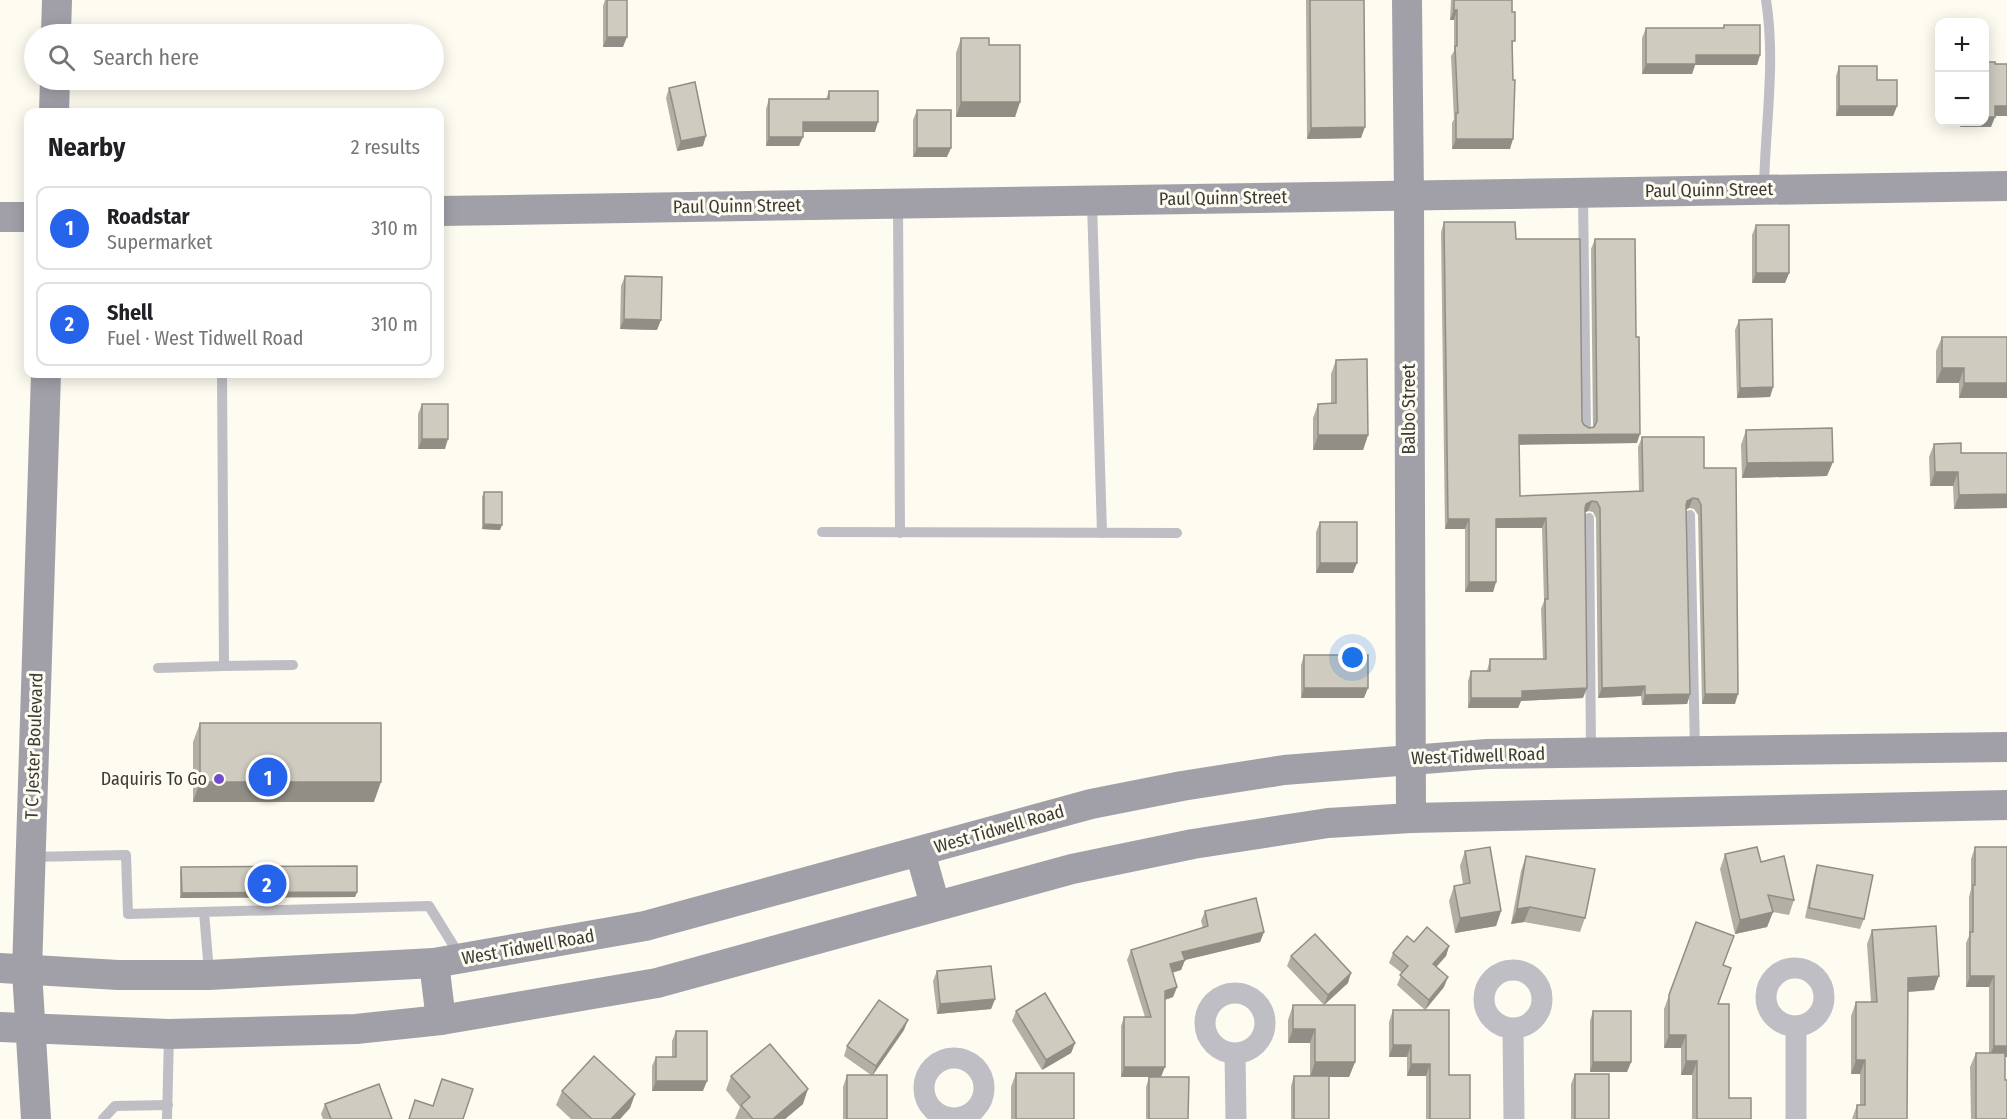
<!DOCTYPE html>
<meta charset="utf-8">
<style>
body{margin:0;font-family:"Fira Sans Condensed",sans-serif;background:#f2f2f2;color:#202124}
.controls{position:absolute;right:18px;top:18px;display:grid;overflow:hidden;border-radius:12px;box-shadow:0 3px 15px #0003}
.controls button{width:54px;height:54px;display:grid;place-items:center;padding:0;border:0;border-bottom:2px solid #e0e0e0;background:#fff;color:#202124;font:30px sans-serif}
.you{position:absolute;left:1353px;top:658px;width:21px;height:21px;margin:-15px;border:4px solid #fff;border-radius:50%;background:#1a73e8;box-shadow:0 0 0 9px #1a73e833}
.badge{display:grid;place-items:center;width:39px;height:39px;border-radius:50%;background:#2563eb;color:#fff;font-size:20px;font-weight:700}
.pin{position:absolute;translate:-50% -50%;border:3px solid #fff;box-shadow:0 2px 6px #0006}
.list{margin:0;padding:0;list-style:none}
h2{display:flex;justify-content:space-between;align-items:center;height:78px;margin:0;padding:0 24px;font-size:26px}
h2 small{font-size:20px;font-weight:400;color:#757577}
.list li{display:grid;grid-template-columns:39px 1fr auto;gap:18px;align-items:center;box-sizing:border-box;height:84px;margin:0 12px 12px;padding:0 12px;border:2px solid #e0e0e0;border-radius:12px}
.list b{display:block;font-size:22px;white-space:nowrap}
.list p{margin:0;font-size:20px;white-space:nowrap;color:#757577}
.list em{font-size:20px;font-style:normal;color:#757577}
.icon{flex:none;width:33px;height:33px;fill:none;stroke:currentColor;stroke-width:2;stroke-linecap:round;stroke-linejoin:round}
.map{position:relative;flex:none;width:2007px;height:1119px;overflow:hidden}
.search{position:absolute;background:#fff;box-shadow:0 3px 15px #0003;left:24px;top:24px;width:420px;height:66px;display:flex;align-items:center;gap:15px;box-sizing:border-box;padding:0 21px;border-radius:33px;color:#757577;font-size:22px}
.panel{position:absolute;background:#fff;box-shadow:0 3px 15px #0003;left:24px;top:108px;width:420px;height:270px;border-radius:12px}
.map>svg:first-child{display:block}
</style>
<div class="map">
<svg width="2007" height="1119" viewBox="0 0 2007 1119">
<rect width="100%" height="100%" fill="#fefbf1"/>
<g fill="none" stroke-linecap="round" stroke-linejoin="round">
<g stroke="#bfbec4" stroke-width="10">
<path d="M1764 189C1765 126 1776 63 1766 0"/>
<path d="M1583 195 1586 431"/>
<path d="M1092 203 1102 533"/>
<path d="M898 206 900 533"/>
<path d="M1690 515 1695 751"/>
<path d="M1589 518 1591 752"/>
<path d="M822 532 1177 533"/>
<path d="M224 666 293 665"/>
<path d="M158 668 224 666 222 374"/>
<path d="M32 857 126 855 128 914 429 906 460 956"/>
<path d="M204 912 209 972"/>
<path d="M103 1119 115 1106 168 1105"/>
<path d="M167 1119 169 1035"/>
</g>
<g stroke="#bfbec4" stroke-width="21">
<circle cx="1795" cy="997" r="29"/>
<circle cx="1513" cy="999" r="29"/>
<circle cx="1235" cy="1023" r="30"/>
<path d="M1796 1026V1119"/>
<path d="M1513 1029 1514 1119"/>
<path d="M1235 1054 1236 1119"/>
<circle cx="954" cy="1088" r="30"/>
</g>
<g stroke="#a1a0a9" stroke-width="30">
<path d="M1407 0 1409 195 1411 818"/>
<path d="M56 34 57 0"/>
<path d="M54 112 55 80"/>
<path d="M440 211 2007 186"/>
<path d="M0 217H28"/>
<path d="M920 852 935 905"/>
<path d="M434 963 441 1020"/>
<path d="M0 968 118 975H209L434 963 645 926 1091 804 1182 786 1284 770 1487 754 2007 747"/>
<path d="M0 1027 169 1034 356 1029 441 1020 657 983 1072 869 1193 844 1328 823 1411 818 2007 805"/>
<path d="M36 1119 27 971 46 374"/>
</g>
</g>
<g fill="#b2afa4">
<path d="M605 0H627L623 47H603V6Z"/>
<path d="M1306 0H1364L1361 138 1307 139Z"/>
<path d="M1451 0H1512L1513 48 1510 149H1452V123L1454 119 1451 56 1454 51V20H1450Z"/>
<path d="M1724 25 1760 55 1757 65H1695L1692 74H1642V38L1646 28H1723Z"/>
<path d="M961 38 989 45 1020 102 1015 117H956V53Z"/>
<path d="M1839 66 1877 80 1897 106 1893 116H1836V76Z"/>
<path d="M669 88 703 146 677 151 666 98Z"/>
<path d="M829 91 875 132H803L799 146H766V109L769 99H826Z"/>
<path d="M917 110 947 157H913V120Z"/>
<path d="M1444 222 1582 421 1584 425 1589 428 1593 427 1591 249 1595 239 1637 443 1519 444 1520 496 1639 492 1638 447 1642 437 1704 468 1735 704H1702L1698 515 1694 509 1689 508 1686 509 1690 694 1687 704 1642 705 1641 696 1598 698 1596 518 1593 512 1588 511 1585 512 1583 698 1521 701 1518 708H1468V681L1471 671H1487L1490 659H1543L1541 609 1544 601 1542 528H1496V582L1493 592H1465V529H1445L1441 232Z"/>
<path d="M1756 225 1789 273 1785 283H1752V235Z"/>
<path d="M625 276 657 330 620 329 621 286Z"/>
<path d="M1739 320 1773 387 1770 397 1737 398 1735 330Z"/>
<path d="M1942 337 2007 398H1959V383H1936V351Z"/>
<path d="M1336 360 1368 435 1363 450H1313V418L1318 404 1331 403V374Z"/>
<path d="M422 404 445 449H418V414Z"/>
<path d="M1746 430 1827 476 1742 478 1741 445Z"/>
<path d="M1934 444 1961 453H2007V508L1954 509 1953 486H1930L1929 457Z"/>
<path d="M484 492 500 530 482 529V497Z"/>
<path d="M1320 522 1353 573H1316V532Z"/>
<path d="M1304 655 1364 698H1301V665Z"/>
<path d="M200 723 374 802H193V742Z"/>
<path d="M1975 847 2007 1057H2005V1080L2007 1119H1971L1970 1067 1976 1053H1989V987H1966V943L1969 936V897L1971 889V859Z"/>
<path d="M1465 851 1501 911 1496 926 1455 933 1449 901 1454 886 1463 884 1460 866Z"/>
<path d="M1725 854 1761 862 1794 900 1789 915 1773 912 1767 927 1735 934 1720 869Z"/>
<path d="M1526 856 1585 918 1580 932 1524 922 1511 924 1521 871Z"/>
<path d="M1817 865 1864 919 1860 929 1805 918 1814 875Z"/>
<path d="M181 867 357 892 355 897 180 898V872Z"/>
<path d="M1205 911 1264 932 1260 942 1185 960 1181 970 1172 973 1177 987 1173 997 1165 1000 1161 1077 1188 1119H1146V1087L1149 1077H1121V1026L1124 1017H1145L1127 960 1131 950 1203 928 1201 921Z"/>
<path d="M1696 922 1723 965 1718 1004 1729 1098 1751 1119H1692V1075H1681V1048H1664V1009Z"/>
<path d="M1872 930 1934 990 1908 992 1907 1119H1852L1857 1105H1860V1074H1851V1016L1856 1002H1871L1867 944Z"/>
<path d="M1414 942 1449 946 1446 956 1436 967 1444 987 1425 1010 1397 985 1402 973 1389 963 1393 953Z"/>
<path d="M1291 956 1348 983 1324 1005 1287 966Z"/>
<path d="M937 971 995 999 991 1009 937 1014 933 981Z"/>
<path d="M1293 1005 1355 1062 1349 1077H1329V1119H1291V1086L1294 1076H1310V1043H1288V1020Z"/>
<path d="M1393 1010 1449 1075 1470 1119H1426V1076H1407V1057H1389V1022Z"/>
<path d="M1016 1011 1075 1043 1071 1053 1042 1070 1012 1021Z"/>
<path d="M1593 1011 1631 1062 1627 1072H1590V1021Z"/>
<path d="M904 1030 873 1075 887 1119H843V1087L847 1075H871L844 1056 847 1046Z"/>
<path d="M676 1031 703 1091H652V1066L656 1057H672V1041Z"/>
<path d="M1016 1073 1074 1119H1011V1087Z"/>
<path d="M1575 1074 1609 1119H1571V1084Z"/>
<path d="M731 1076 803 1104 785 1119H735L740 1107 726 1090Z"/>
<path d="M562 1091 635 1094 630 1108 620 1119H571L556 1105Z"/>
<path d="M325 1104 392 1119H323L321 1114Z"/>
</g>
<g fill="#918e86">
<path d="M1454 10H1457L1454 20H1450Z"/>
<path d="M607 37H627L623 47H603Z"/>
<path d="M1696 55H1760L1757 65H1695L1692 74H1642L1646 64Z"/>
<path d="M961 102H1020L1015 117H956Z"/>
<path d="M1839 106H1897L1893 116H1836Z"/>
<path d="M1995 106H2007V116H1991Z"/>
<path d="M1984 117H1995L1991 127H1960L1962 122H1984Z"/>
<path d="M803 122H878L875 132H799Z"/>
<path d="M1365 127 1361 138 1307 139 1311 128Z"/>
<path d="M706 136 703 146 677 151 681 141Z"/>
<path d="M769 137H803L799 146H766Z"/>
<path d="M1456 139H1513L1510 149H1452Z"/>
<path d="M917 148H951L947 157H913Z"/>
<path d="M1756 273H1789L1785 283H1752Z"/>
<path d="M624 319 661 320 657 330 620 329Z"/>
<path d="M1942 368H1964L1959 383H1936Z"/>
<path d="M1964 383H2007V398H1959Z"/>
<path d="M1773 387 1770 397 1737 398 1740 388Z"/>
<path d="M1640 434 1637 443 1516 445 1519 435Z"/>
<path d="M1318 435H1368L1363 450H1313Z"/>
<path d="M422 439H448L445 449H418Z"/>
<path d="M1833 462 1827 476 1742 478 1747 463Z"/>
<path d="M1935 472H1958L1953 486H1930Z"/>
<path d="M2007 494V508L1954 509 1959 495Z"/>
<path d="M1693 498 1689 508 1684 511 1687 501Z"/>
<path d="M1592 501 1588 511 1583 514 1586 504Z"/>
<path d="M1546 518 1542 528H1492L1496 519Z"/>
<path d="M1448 519H1469L1465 529H1445Z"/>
<path d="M484 524 502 525 500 530 482 529Z"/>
<path d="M1320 563H1357L1353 573H1316Z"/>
<path d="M1469 582H1496L1493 592H1465Z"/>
<path d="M1645 686 1641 696 1598 698 1602 688Z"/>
<path d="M1304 688H1368L1364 698H1301Z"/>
<path d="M1587 688 1583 698 1521 701 1518 708H1468L1471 698 1522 691Z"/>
<path d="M1690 694 1687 704 1642 705 1645 695Z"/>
<path d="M1705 694H1738L1735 704H1702Z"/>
<path d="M200 782H381L374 802H193Z"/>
<path d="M357 892 355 897 180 898 182 893Z"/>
<path d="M1530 907 1524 922 1511 924 1517 909Z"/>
<path d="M1501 911 1496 926 1455 933 1460 918Z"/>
<path d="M1773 912 1767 927 1735 934 1740 920Z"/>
<path d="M1264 932 1260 942 1185 960 1181 970 1166 974 1170 964 1182 952Z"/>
<path d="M1449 946 1446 956 1430 974 1433 964Z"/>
<path d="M1351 973 1348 983 1324 1005 1328 995Z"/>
<path d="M1939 976 1934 990 1903 992 1908 978Z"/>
<path d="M1970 976H1994L1989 987H1966Z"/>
<path d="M1448 977 1444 987 1425 1010 1429 1000Z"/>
<path d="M1177 987 1173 997 1161 1001 1165 991Z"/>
<path d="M995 999 991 1009 937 1014 940 1004Z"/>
<path d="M908 1020 904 1030 872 1076 876 1066Z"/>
<path d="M1293 1029H1315L1310 1043H1288Z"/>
<path d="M1669 1035H1686L1681 1048H1664Z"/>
<path d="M1075 1043 1071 1053 1042 1070 1046 1060Z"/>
<path d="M1393 1045H1411L1407 1057H1389Z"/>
<path d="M1994 1046H2007V1057H1989Z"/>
<path d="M1856 1060H1865L1860 1074H1851Z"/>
<path d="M1686 1061H1697L1692 1075H1681Z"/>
<path d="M1315 1062H1355L1349 1077H1310Z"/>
<path d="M1593 1062H1631L1627 1072H1590Z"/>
<path d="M1411 1064H1430L1426 1076H1407Z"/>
<path d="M1124 1067H1165L1161 1077H1121Z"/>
<path d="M656 1081H707L703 1091H652Z"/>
<path d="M808 1089 803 1104 785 1119H773Z"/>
<path d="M635 1094 630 1108 620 1119H611Z"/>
</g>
<g fill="#cfcbbf" stroke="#918e86" stroke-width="1.5">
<rect x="607" y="0" width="20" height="37"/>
<path d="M1310 0H1364L1365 127 1311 128Z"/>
<path d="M1454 0H1512V12H1515V41H1512L1513 80H1515L1513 139H1456V113H1458L1455 46H1457V10H1454Z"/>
<path d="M1724 25H1760V55H1696V64H1646V28H1724Z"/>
<path d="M961 38H989V45H1020V102H961Z"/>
<path d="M1984 62H1995V64H2007V106H1995V117H1984Z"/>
<path d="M1839 66H1877V80H1897V106H1839Z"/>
<path d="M695 82 706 136 681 141 669 88Z"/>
<path d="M829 91H878V122H803V137H769V99H829Z"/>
<rect x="917" y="110" width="34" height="38"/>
<path d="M1444 222H1515L1516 239H1580L1582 421 1584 425 1589 428 1594 427 1597 421 1595 239H1635L1636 337H1639L1640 434 1519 435 1520 496 1643 491 1642 437H1704V468H1736L1738 694H1705L1701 505 1698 499 1693 498 1687 501 1686 505 1690 694 1645 695V686L1602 688 1600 508 1597 502 1592 501 1586 504 1585 508 1587 688 1522 691V698H1471V671H1490V659H1546L1545 599H1548L1546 518 1496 519V582H1469V519H1448Z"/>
<rect x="1756" y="225" width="33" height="48"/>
<path d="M625 276 662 277 661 320 624 319Z"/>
<path d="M1772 319 1773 387 1740 388 1739 320Z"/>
<path d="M1942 337H2007V383H1964V368H1942Z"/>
<path d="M1367 359 1368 435H1318V404L1336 403V360Z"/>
<rect x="422" y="404" width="26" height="35"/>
<path d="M1832 428 1833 462 1747 463 1746 430Z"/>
<path d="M1961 443V453H2007V494L1959 495 1958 472H1935L1934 444Z"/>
<path d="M484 492H502V525L484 524Z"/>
<rect x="1320" y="522" width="37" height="41"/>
<rect x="1304" y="655" width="64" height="33"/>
<rect x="200" y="723" width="181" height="59"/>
<path d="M1490 847 1501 911 1460 918 1454 886 1470 883 1465 851Z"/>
<path d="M1757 847 1761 862 1784 856 1794 900 1768 895 1773 912 1740 920 1725 854Z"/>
<path d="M1975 847H2007V1046H1994V976H1970V932H1973V885H1975Z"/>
<path d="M1526 856 1595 869 1585 918 1530 907 1517 909Z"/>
<path d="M1817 865 1873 875 1864 919 1809 908Z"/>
<path d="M357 866V892L182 893 181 867Z"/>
<path d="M1256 898 1264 932 1182 952 1185 960 1170 964 1177 987 1165 991V1067H1124V1017H1151L1131 950 1208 926 1205 911Z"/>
<path d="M1696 922 1734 936 1723 965 1731 968 1718 1004H1729V1098H1751V1119H1697V1061H1686V1035H1669V995Z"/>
<path d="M1936 926 1939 976 1908 978 1907 1119H1857V1105H1865V1060H1856V1002H1877L1872 930Z"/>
<path d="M1427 927 1449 946 1433 964 1448 977 1429 1000 1400 975 1408 966 1393 953 1407 936 1414 942Z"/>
<path d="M1315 934 1351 973 1328 995 1291 956Z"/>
<path d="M991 966 995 999 940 1004 937 971Z"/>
<path d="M1045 993 1075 1043 1046 1060 1016 1011Z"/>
<path d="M879 1000 908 1020 876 1066 847 1046Z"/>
<path d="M1293 1005H1355V1062H1315V1029H1293Z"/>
<path d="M1393 1010H1449V1075H1470V1119H1430V1064H1411V1045H1393Z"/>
<rect x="1593" y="1011" width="38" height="51"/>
<path d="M676 1031H707V1081H656V1057H676Z"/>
<path d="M770 1044 808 1089 773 1119H753L741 1105 750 1097 731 1076Z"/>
<path d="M1976 1053H2005V1080H2007V1119H1976Z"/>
<path d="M594 1056 635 1094 611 1119H592L562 1091Z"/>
<rect x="1016" y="1073" width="58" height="46"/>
<rect x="1575" y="1074" width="34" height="45"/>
<rect x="847" y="1075" width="40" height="44"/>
<rect x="1294" y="1076" width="35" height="43"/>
<path d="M1149 1077H1189L1188 1119H1149Z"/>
<path d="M442 1079 473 1089 463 1119H409L415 1100 433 1106Z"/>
<path d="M379 1084 392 1119H331L325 1104Z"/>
</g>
<circle fill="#6e4dc7" stroke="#fefbf1" stroke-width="2" cx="219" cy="779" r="6"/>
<g text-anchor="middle" stroke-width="6" stroke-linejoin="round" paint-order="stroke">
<g font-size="18" fill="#3c3a35" stroke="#fefbf1">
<text transform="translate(1709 190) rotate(-1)" y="6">Paul Quinn Street</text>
<text transform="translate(1223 198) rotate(-1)" y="6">Paul Quinn Street</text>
<text transform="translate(737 206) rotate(-1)" y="6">Paul Quinn Street</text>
<text transform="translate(1409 409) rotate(-90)" y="6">Balbo Street</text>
<text transform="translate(34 746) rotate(-88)" y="6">T C Jester Boulevard</text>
<text transform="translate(1478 756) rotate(-2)" y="6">West Tidwell Road</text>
<text transform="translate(999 829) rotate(-16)" y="6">West Tidwell Road</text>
<text transform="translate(528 947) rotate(-10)" y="6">West Tidwell Road</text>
</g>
<g font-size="18" fill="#3c3a35" stroke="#fefbf1" text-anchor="end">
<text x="207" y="785">Daquiris To Go</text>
</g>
</g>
</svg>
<div class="controls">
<button>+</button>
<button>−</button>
</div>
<div class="you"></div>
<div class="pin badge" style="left:268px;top:777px">1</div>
<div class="pin badge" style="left:267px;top:884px">2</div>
<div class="search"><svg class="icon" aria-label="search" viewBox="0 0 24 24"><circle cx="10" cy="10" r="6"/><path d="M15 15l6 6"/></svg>Search here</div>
<section class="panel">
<h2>Nearby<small>2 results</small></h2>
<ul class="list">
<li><span class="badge">1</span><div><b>Roadstar</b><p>Supermarket</p></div><em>310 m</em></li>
<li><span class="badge">2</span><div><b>Shell</b><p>Fuel · West Tidwell Road</p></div><em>310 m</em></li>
</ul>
</section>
</div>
